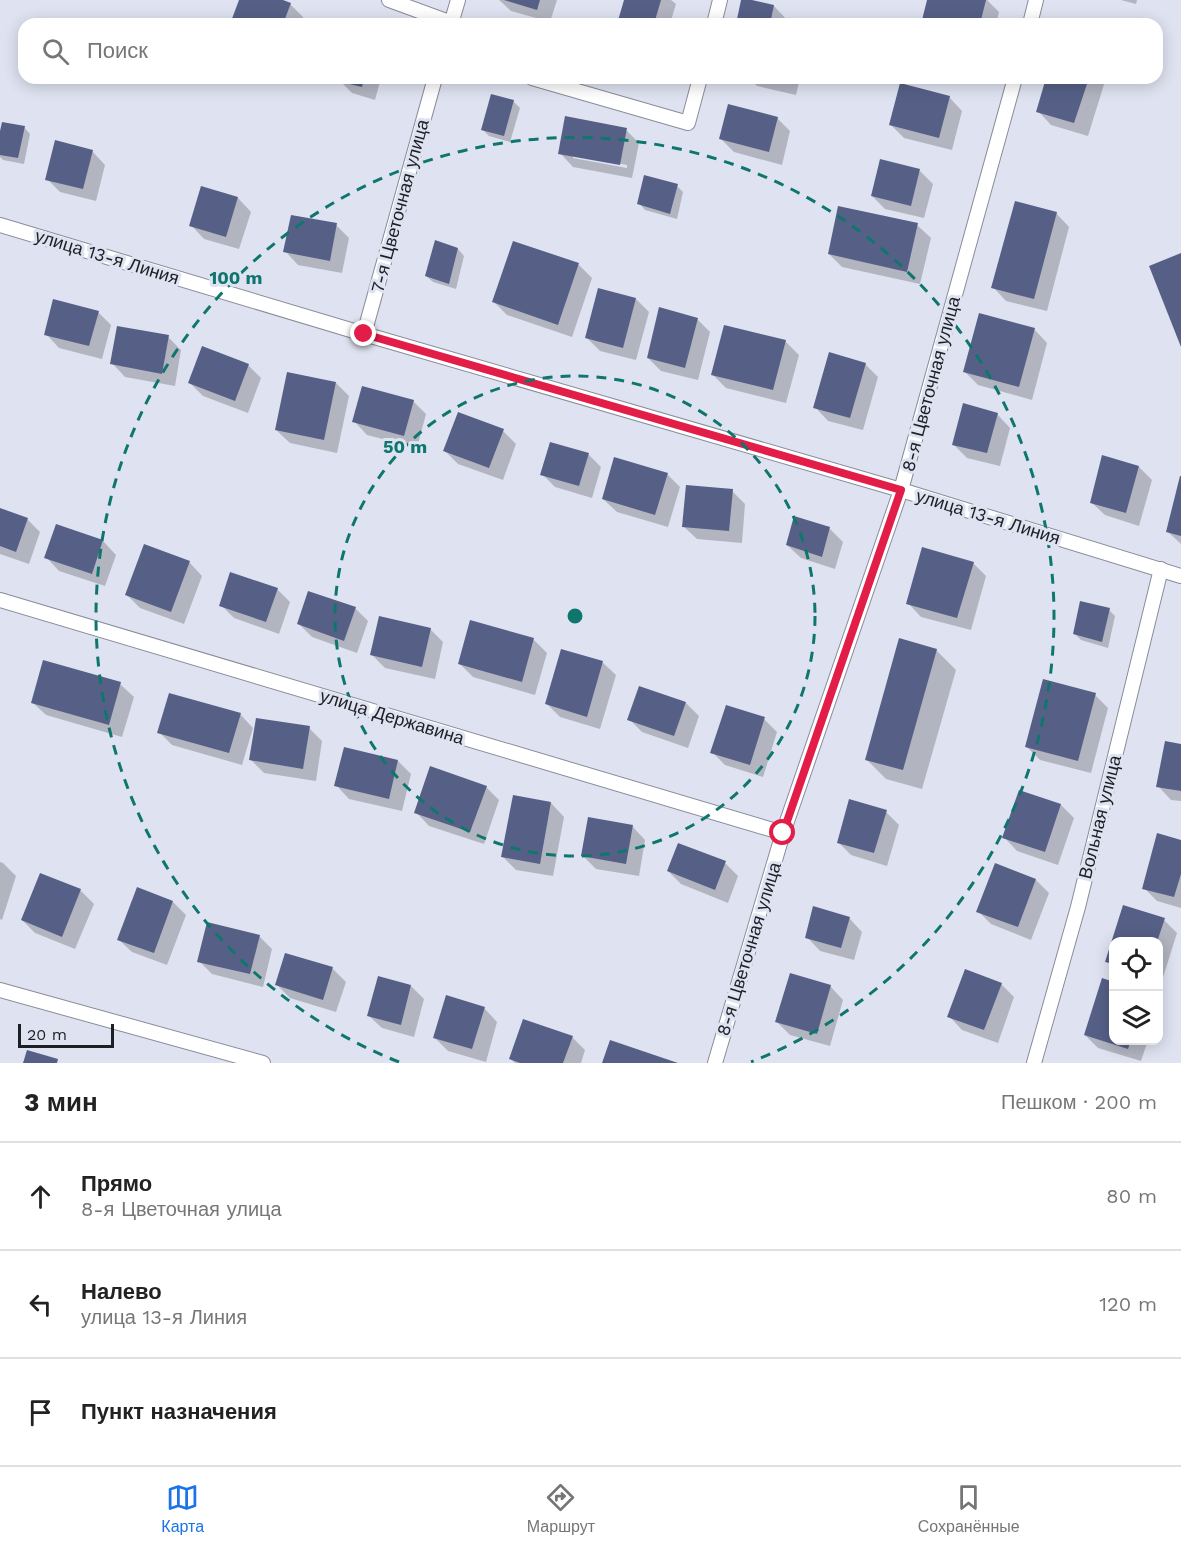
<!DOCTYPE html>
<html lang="ru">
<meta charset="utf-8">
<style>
body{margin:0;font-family:"Work Sans",sans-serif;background:#f2f2f2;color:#222}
.controls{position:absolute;right:18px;bottom:18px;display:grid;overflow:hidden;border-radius:12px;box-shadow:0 3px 15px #0003}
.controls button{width:54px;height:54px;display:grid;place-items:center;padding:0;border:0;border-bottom:2px solid #e0e0e0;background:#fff;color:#222;font:30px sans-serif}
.scale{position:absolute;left:18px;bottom:15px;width:96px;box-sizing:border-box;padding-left:6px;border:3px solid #1e1f24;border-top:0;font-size:16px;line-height:21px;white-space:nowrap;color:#1e1f24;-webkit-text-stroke:4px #dfe3f1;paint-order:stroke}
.stop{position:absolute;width:18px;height:18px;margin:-14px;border:4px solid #e11d48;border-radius:50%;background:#fff}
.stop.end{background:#e11d48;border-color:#fff;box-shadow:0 2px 6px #0008}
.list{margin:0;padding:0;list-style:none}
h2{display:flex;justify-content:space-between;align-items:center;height:78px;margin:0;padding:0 24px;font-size:26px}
h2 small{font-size:20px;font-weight:400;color:#767676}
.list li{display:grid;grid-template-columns:39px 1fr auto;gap:18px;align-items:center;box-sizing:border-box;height:108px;padding:0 24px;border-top:2px solid #e0e0e0}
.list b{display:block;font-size:22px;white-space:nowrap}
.list p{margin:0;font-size:20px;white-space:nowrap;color:#767676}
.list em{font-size:20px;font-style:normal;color:#767676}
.icon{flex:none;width:33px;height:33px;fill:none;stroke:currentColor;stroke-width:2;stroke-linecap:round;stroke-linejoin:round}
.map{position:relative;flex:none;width:1181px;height:1063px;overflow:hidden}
.search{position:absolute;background:#fff;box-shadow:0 3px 15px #0003;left:18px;right:18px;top:18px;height:66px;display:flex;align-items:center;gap:15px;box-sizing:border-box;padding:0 21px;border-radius:18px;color:#767676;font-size:22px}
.sheet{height:402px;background:#fff}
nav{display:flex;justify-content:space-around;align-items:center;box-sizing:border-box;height:84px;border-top:2px solid #e0e0e0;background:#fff;font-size:16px;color:#767676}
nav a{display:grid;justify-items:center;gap:3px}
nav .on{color:#1a73e8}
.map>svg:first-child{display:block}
</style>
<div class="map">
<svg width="1181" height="1063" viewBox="0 0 1181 1063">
<rect width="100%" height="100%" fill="#dfe3f1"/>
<g fill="#0003" fill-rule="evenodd">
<path d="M241 0H279L290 4 303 17 301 24H231Z"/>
<path d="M499 0H557L550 22 511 11Z"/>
<path d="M625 0H671L676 4 670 24H619Z"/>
<path d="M743 0 774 6 787 20 786 24H737Z"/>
<path d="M929 0H987L999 12 996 24H928L923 20Z"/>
<path d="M1121 0H1137L1136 4Z"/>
<path d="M339 78H381L375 100 352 93 339 80Z"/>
<path d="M749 78H800L796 95 757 86Z"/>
<path d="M1048 78H1106L1088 136 1051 125 1038 111Z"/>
<path d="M492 95 514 102 520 108 510 142 489 136 483 130Z"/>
<path d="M949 97 962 111 952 150 904 138 891 125Z"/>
<path d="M777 118 790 131 782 165 734 152 721 139Z"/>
<path d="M24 127 30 134 24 164 3 160 0 157V137Z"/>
<path d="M626 130 639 143 632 178 573 167 560 153ZM573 155 627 165V168L573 158Z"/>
<path d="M92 151 105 165 96 201 60 192 47 179Z"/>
<path d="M920 171 933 184 924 218 885 209 872 196Z"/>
<path d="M677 186 683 192 677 219 645 210 639 203Z"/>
<path d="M202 188 238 198 251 212 239 249 204 239 191 225Z"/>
<path d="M1056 213 1069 227 1047 311 1006 301 993 287Z"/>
<path d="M336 225 349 238 342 273 298 265 285 251Z"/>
<path d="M917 225 931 238 920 284 842 267 829 254Z"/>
<path d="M514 243 579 265 592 278 572 337 507 315 494 302Z"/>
<path d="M458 249 464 256 456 289 433 282 426 276Z"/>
<path d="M636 299 649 312 636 360 600 351 587 338Z"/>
<path d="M98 312 111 325 102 359 59 348 46 334Z"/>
<path d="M697 319 710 332 698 380 661 371 648 358Z"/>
<path d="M1034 329 1047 343 1032 400 978 385 965 372Z"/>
<path d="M168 337 181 350 175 386 125 377 112 363Z"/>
<path d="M785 341 799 355 786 403 726 388 713 375Z"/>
<path d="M865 364 878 377 863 430 828 421 815 407Z"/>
<path d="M248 365 261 378 248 413 203 396 190 383Z"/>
<path d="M336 383 349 396 337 453 290 443 276 430Z"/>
<path d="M413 401 426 414 417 448 367 435 354 421Z"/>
<path d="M997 414 1010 428 1000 466 967 458 953 444Z"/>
<path d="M503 431 516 444 503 480 458 464 445 451Z"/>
<path d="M588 454 601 467 592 498 555 487 542 474Z"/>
<path d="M1139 467 1152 480 1139 526 1105 515 1091 502Z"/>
<path d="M667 474 680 487 668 527 617 512 603 499Z"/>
<path d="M1181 481V544L1167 531Z"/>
<path d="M732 491 745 504 742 543 697 539 683 526Z"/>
<path d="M0 510 27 519 40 532 29 564 0 554Z"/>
<path d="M795 518 830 529 843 542 835 569 801 558 787 545Z"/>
<path d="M57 526 103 541 116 555 105 586 59 571 46 557Z"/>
<path d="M189 562 202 576 184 624 140 608 127 595Z"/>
<path d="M973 563 986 576 971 630 921 617 908 603Z"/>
<path d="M277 589 290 602 279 634 234 618 221 605Z"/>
<path d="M355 608 368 621 357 653 312 637 299 624Z"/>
<path d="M1109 610 1115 616 1108 648 1081 640 1074 633Z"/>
<path d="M471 622 534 640 547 653 535 695 473 677 460 664Z"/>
<path d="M430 629 443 642 435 679 385 668 372 655Z"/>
<path d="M936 650 956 670 922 789 886 779 867 760Z"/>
<path d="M602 662 616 675 600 729 560 717 547 704Z"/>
<path d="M120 684 134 697 122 737 46 715 32 702Z"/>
<path d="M1095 695 1108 708 1091 773 1040 760 1027 747Z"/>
<path d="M686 703 699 716 688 748 642 732 629 719Z"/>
<path d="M240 714 253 728 242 765 172 745 159 732Z"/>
<path d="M764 719 777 732 763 777 725 765 712 752Z"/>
<path d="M309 728 322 741 316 781 264 773 251 760Z"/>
<path d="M1181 745V801L1171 800 1158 786Z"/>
<path d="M398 761 411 774 402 811 349 799 336 785Z"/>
<path d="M486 787 499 800 484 844 429 826 416 812Z"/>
<path d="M551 803 564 817 553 876 516 870 503 857Z"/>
<path d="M1061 805 1074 818 1058 865 1017 851 1004 837Z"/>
<path d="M886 812 899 825 887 866 851 855 838 842Z"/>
<path d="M632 826 645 840 639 876 596 869 582 855Z"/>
<path d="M1181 842V908L1157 901 1144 888Z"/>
<path d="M0 862 3 863 16 876 2 920 0 919Z"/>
<path d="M725 863 738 876 728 903 681 884 668 871Z"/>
<path d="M41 875 81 891 94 904 75 949 35 933 22 920Z"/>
<path d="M1036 880 1049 893 1031 940 991 924 978 911Z"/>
<path d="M173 902 186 915 167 965 132 952 118 939Z"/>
<path d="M1124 907 1164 920 1177 933 1160 987 1158 986V942H1114V968L1107 961Z"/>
<path d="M849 918 862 932 854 960 820 951 807 937Z"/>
<path d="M259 936 272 949 263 987 212 974 199 961Z"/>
<path d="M286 954 333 969 346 982 336 1012 290 998 277 985Z"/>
<path d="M1001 984 1014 997 998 1043 962 1030 949 1016Z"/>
<path d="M411 986 424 999 414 1037 382 1028 368 1015Z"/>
<path d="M830 986 843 1000 830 1046 790 1035 777 1022Z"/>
<path d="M484 1008 497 1022 486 1062 448 1051 435 1038Z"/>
<path d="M1085 1035 1114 1040H1148L1141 1061 1098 1048Z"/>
<path d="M572 1037 585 1050 581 1063H515L511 1059Z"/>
</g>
<g fill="#566087">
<path d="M239 0H283L291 3 283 24H230Z"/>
<path d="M504 0H540L537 10Z"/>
<path d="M624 0H661L654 24H617Z"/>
<path d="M741 0H752L774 5 770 24H736Z"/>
<path d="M927 0H986L980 24H935L922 20Z"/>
<path d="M338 78H364L362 87 337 81Z"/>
<path d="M767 78H784L783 83Z"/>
<path d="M1046 78H1089L1074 123 1036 112Z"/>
<path d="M900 83 950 96 939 138 889 125Z"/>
<path d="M491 94 514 100 504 136 481 130Z"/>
<path d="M728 104 778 117 769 152 719 139Z"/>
<path d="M565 116 627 128 620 165 558 154Z"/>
<path d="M2 122 25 126 18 158 0 155V131Z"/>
<path d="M55 140 93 150 83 189 45 180Z"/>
<path d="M880 159 920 169 911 206 871 196Z"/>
<path d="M644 175 678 184 670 214 637 204Z"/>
<path d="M201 186 238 197 226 237 189 226Z"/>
<path d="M1015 201 1057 212 1034 299 991 288Z"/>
<path d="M838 206 918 223 907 272 828 254Z"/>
<path d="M291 215 337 223 330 261 283 252Z"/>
<path d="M435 240 458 248 449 284 425 276Z"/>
<path d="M513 241 579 263 558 325 492 302Z"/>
<path d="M1181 253V347L1149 266Z"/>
<path d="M598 288 636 298 623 348 585 338Z"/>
<path d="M53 299 99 311 89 346 44 335Z"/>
<path d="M659 307 698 318 685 368 647 358Z"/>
<path d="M979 313 1035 328 1019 387 963 372Z"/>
<path d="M724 325 786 340 773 390 711 375Z"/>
<path d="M117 326 169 335 162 374 110 364Z"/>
<path d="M202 346 249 364 235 401 188 383Z"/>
<path d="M829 352 866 363 850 418 813 408Z"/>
<path d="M287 372 336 382 324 440 275 430Z"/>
<path d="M362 386 414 400 404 436 352 422Z"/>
<path d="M963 403 998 413 987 453 952 445Z"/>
<path d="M458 412 504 429 489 468 443 451Z"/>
<path d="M550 442 589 453 579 486 540 475Z"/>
<path d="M1102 455 1139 466 1126 513 1090 503Z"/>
<path d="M614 457 668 473 655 515 602 499Z"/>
<path d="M1180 476H1181V536L1166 532Z"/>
<path d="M686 485 733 489 729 531 682 527Z"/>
<path d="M0 508 28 518 16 552 0 546Z"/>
<path d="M794 516 830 527 822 557 786 545Z"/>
<path d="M56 524 103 540 92 574 44 558Z"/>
<path d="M144 544 190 561 171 612 125 595Z"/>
<path d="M922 547 974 562 957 618 906 604Z"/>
<path d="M230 572 278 588 266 622 219 606Z"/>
<path d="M308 591 356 607 344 641 297 624Z"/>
<path d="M1080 601 1110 608 1102 642 1073 634Z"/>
<path d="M379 616 431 628 422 667 370 655Z"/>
<path d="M470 620 534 638 522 682 458 664Z"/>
<path d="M899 638 937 649 903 770 865 760Z"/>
<path d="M561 649 603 661 587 717 545 704Z"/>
<path d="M43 660 121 682 109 725 31 703Z"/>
<path d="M1043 679 1096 693 1078 761 1025 747Z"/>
<path d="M639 686 686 702 674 736 627 720Z"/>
<path d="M169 693 241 713 229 753 157 733Z"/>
<path d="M726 705 765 717 750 765 710 753Z"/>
<path d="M256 718 310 726 303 769 249 760Z"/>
<path d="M1165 741 1181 744V791L1156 787Z"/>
<path d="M344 747 398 760 389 799 334 786Z"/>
<path d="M430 766 487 786 470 832 414 813Z"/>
<path d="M1019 790 1061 804 1045 852 1002 838Z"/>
<path d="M513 795 551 802 540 864 501 857Z"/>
<path d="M849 799 887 810 874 853 837 843Z"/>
<path d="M588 817 633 825 626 864 581 856Z"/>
<path d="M1157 833 1181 840V874L1174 897 1142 889Z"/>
<path d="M678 843 726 861 715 890 667 871Z"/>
<path d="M995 863 1036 879 1018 927 976 912Z"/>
<path d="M40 873 81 889 62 937 21 920Z"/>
<path d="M137 887 173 901 154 953 117 940Z"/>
<path d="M1123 905 1165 918 1157 942H1114V964L1105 962Z"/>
<path d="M813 906 850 917 841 948 805 938Z"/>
<path d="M207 922 260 935 250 974 197 962Z"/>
<path d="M285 953 333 967 323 1000 275 985Z"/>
<path d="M965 969 1002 983 984 1030 947 1017Z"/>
<path d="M790 973 831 985 817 1034 775 1022Z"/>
<path d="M378 976 411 985 401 1025 367 1016Z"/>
<path d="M1102 978 1114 982V1040H1131L1128 1049 1084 1035Z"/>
<path d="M446 995 485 1007 472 1049 433 1038Z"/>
<path d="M523 1019 573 1036 563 1063H520L509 1059Z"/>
<path d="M610 1040 678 1063H602Z"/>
<path d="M27 1050 58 1059 57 1063H23Z"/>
</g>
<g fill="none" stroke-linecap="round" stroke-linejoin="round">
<g stroke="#898d9a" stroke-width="16">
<g id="lane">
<path d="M389 0 452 23"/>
<path d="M451 24 458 0"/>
<path d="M714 24 720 0"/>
<path d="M1030 24 1036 0"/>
<path d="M532 78 688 123 700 78"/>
<path d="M0 225 364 334 901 490 1181 576"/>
<path d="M364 334 435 78"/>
<path d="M0 600 783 833"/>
<path d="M0 990 263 1063"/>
<path d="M715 1063 783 833 901 490 1015 78"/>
<path d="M1034 1063 1078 907 1161 569"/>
</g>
</g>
<use href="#lane" stroke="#fff" stroke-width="14"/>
</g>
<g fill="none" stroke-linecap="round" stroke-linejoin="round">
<path stroke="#e11d48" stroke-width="8" d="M364 334 901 490 783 833"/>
</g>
<g fill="none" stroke="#0f766e" stroke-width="3" stroke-dasharray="10 8">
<circle cx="575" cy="616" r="240"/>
<path d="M399 1062A479 479 0 1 1 751 1062"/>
</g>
<g text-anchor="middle" stroke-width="6" stroke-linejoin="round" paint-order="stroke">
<g font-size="18" fill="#1e1f24" stroke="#dfe3f1">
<text transform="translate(400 206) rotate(-75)" y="6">7-я Цветочная улица</text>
<text transform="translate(107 257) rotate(17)" y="6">улица 13-я Линия</text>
<text transform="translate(931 384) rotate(-75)" y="6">8-я Цветочная улица</text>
<text transform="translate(988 517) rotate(17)" y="6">улица 13-я Линия</text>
<text transform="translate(392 717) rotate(17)" y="6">улица Державина</text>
<text transform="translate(1100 817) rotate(-76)" y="6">Вольная улица</text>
<text transform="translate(749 949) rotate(-73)" y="6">8-я Цветочная улица</text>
</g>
</g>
<circle cx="575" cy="616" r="9" fill="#0f766e" stroke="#dfe3f1" stroke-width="3"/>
<g font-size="18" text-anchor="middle" font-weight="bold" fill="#0f766e" stroke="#dfe3f1" stroke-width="6" stroke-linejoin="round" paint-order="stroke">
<text x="236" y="284">100 m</text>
<text x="405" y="453">50 m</text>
</g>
</svg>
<div class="controls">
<button><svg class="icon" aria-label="locate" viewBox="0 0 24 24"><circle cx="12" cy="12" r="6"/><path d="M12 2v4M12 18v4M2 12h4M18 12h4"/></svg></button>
<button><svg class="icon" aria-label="layers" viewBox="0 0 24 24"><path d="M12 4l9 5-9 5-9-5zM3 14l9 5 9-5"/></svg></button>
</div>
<div class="scale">20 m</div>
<div class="stop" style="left:783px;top:833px"></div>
<div class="stop end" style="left:364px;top:334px"></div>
<div class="search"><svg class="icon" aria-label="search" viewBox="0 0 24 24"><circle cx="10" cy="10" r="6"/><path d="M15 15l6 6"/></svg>Поиск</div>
</div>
<section class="sheet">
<h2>3 мин<small>Пешком · 200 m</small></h2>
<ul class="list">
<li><svg class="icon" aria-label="ahead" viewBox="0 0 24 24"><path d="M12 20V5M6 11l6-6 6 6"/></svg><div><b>Прямо</b><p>8-я Цветочная улица</p></div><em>80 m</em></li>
<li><svg class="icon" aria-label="left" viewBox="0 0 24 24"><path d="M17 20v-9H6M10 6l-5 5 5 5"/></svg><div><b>Налево</b><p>улица 13-я Линия</p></div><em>120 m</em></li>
<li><svg class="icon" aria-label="arrive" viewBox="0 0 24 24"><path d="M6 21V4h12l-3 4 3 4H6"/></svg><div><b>Пункт назначения</b></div></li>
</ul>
</section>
<nav>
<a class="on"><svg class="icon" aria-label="map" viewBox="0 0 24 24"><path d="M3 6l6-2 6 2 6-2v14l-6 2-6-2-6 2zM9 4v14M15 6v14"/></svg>Карта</a>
<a><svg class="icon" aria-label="directions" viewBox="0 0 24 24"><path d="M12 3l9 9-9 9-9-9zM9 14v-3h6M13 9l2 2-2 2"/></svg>Маршрут</a>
<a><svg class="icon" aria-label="saved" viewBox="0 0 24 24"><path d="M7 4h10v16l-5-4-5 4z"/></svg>Сохранённые</a>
</nav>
